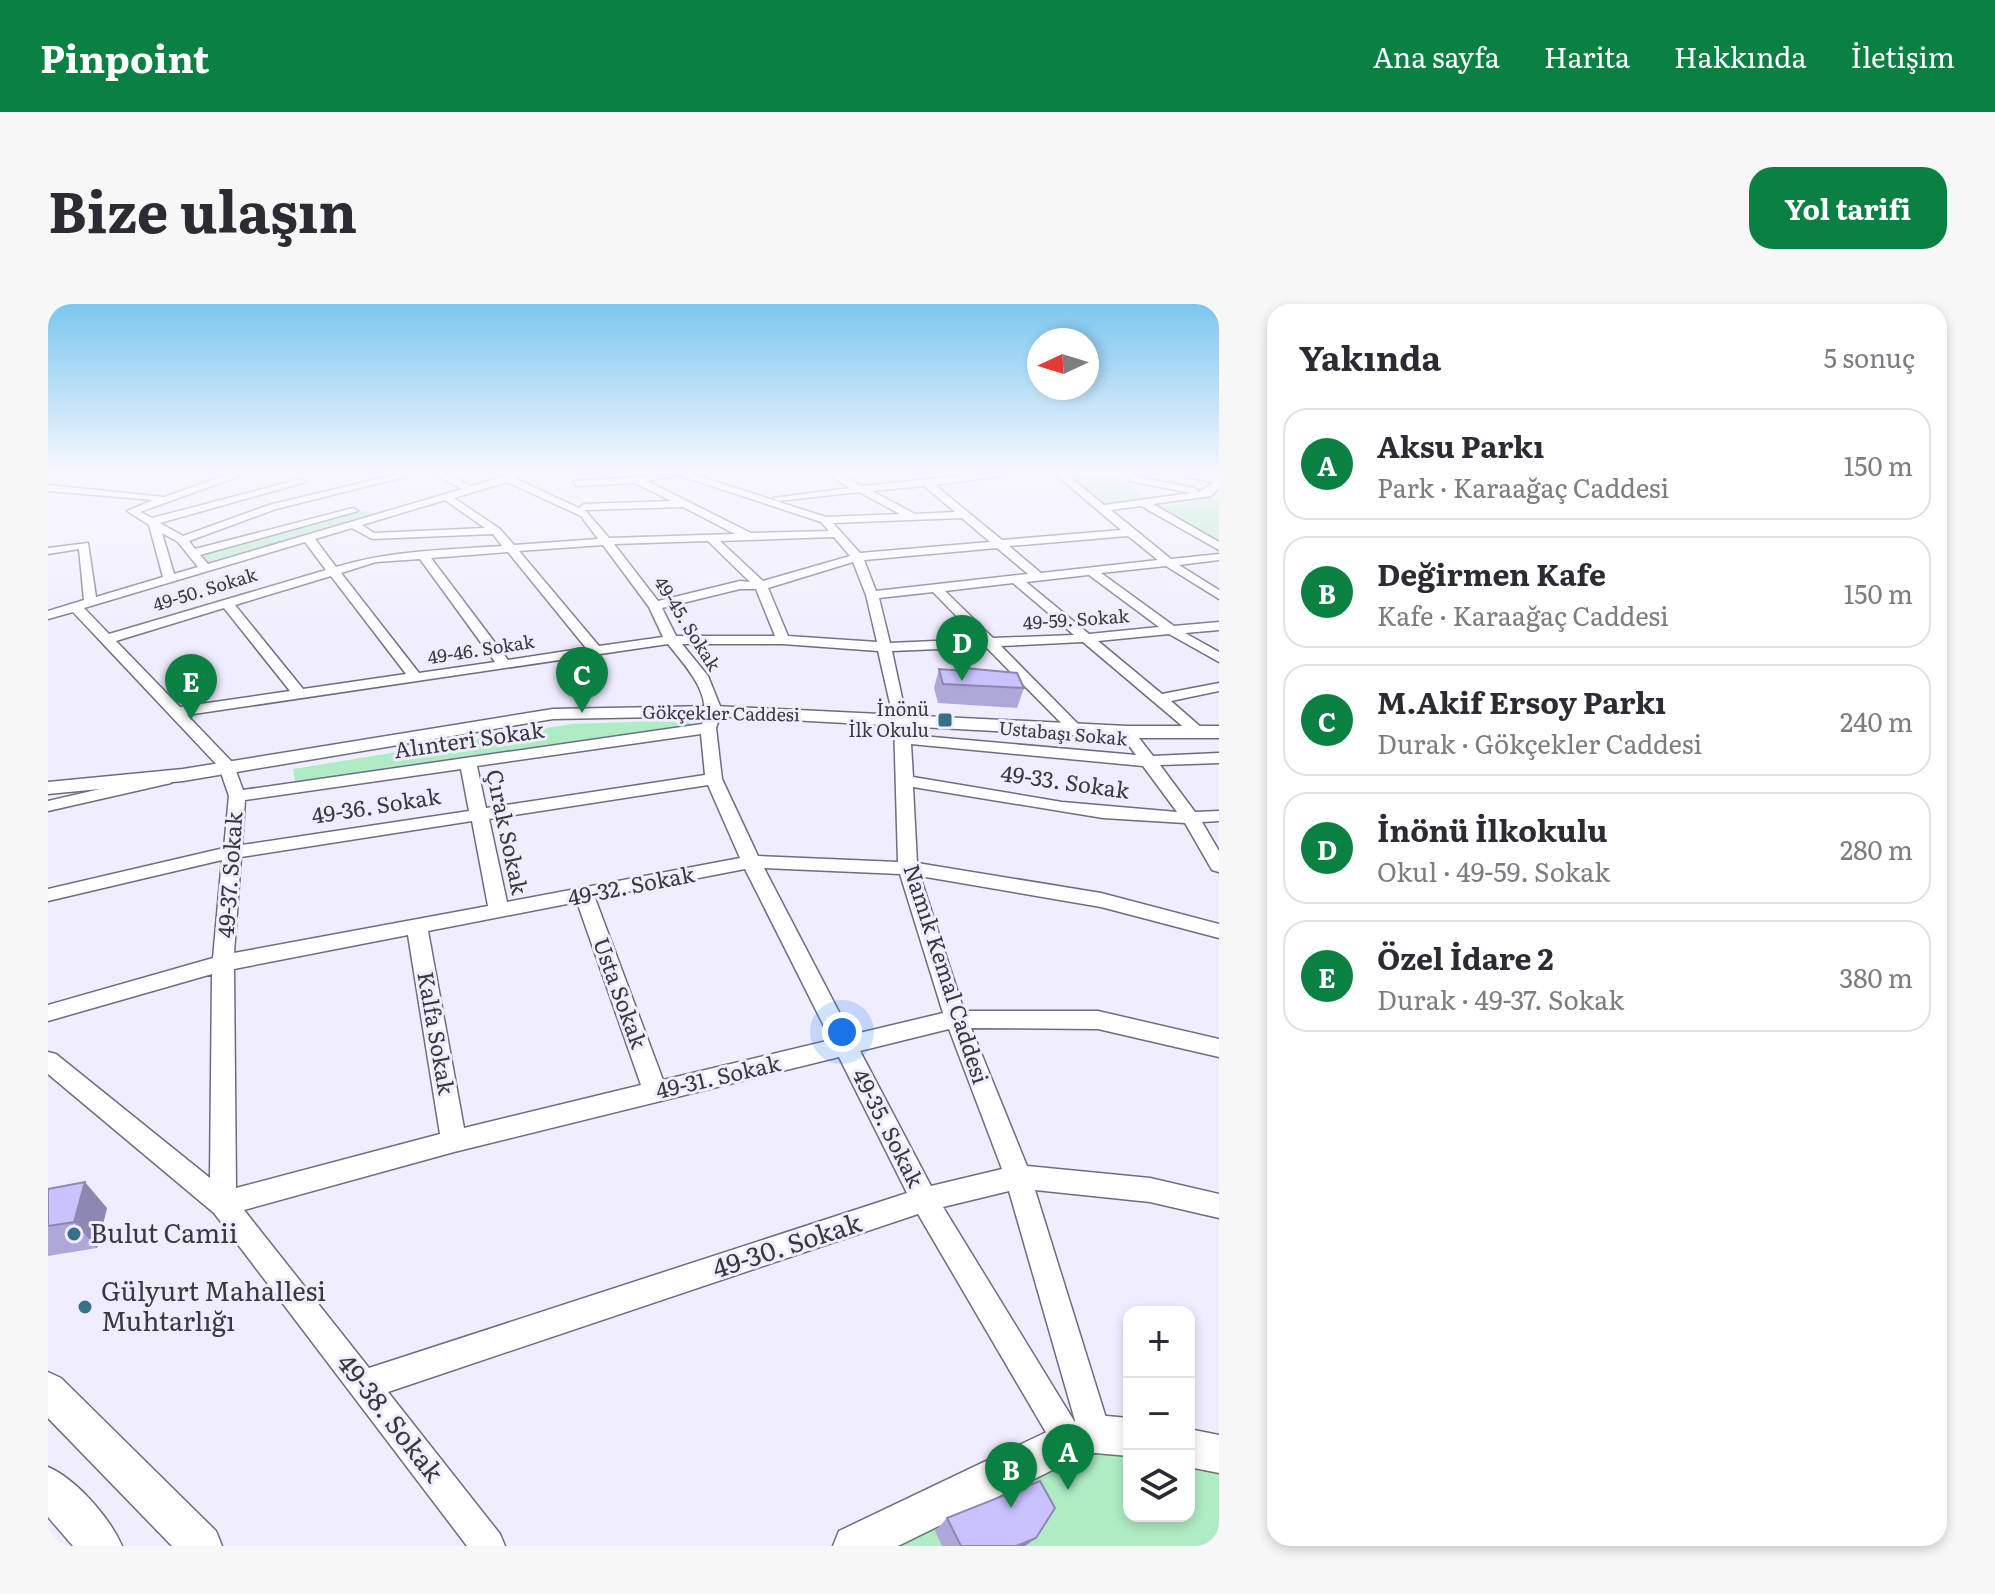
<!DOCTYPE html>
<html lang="tr">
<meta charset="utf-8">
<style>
body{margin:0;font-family:Literata,serif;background:#f7f7f7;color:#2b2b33}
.controls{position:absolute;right:24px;bottom:24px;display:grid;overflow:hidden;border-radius:16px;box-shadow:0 4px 12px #0003}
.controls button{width:72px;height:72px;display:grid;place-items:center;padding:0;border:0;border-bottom:2px solid #e1e1e2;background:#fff;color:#2b2b33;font:40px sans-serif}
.compass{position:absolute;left:979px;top:24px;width:72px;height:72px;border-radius:50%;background:#fff;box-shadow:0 4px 12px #0003;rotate:266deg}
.you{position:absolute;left:794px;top:728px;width:28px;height:28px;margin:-20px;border:6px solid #fff;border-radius:50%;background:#1a73e8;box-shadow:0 0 0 12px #1a73e833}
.badge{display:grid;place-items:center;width:52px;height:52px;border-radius:50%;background:#0b8043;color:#fff;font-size:26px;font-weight:700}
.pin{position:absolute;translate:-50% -66px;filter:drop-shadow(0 2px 4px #0008)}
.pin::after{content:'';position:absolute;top:42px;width:28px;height:24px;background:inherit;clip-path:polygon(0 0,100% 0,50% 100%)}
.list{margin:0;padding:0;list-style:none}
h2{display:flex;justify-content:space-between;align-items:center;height:104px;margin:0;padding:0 32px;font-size:34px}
h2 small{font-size:26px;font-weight:400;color:#7c7c81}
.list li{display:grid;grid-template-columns:52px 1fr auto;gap:24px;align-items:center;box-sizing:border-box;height:112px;margin:0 16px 16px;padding:0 16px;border:2px solid #e1e1e2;border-radius:24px}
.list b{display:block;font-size:30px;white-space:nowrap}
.list p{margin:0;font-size:26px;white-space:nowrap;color:#7c7c81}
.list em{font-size:26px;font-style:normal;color:#7c7c81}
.icon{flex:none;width:44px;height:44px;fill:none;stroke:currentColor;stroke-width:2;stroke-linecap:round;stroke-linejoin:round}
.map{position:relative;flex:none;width:1171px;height:1242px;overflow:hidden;border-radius:24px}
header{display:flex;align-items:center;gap:48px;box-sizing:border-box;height:112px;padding:0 40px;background:#0b8043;color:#fff}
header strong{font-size:38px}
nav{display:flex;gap:44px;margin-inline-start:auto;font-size:28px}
.intro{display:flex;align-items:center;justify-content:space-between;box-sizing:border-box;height:192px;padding:0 48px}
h1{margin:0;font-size:56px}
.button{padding:20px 36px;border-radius:24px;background:#0b8043;color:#fff;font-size:28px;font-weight:700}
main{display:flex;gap:48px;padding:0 48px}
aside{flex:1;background:#fff;border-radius:24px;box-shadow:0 4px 12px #0003}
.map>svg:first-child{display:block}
</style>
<header>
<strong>Pinpoint</strong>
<nav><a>Ana sayfa</a><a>Harita</a><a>Hakkında</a><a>İletişim</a></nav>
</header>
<div class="intro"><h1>Bize ulaşın</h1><a class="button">Yol tarifi</a></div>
<main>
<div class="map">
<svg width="1171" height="1242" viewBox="0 0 1171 1242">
<rect width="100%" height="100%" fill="#efedff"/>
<g fill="#afecc5">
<path d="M1016 170H1078L1073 175 1100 196 1055 199Z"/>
<path d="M1161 194 1171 196V240L1108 204Z"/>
<path d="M318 206 329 210 159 258 155 250Z"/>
<path d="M641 416 645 421 247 478 245 465 523 420Z"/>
<path d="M1050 1142 1081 1146V1212H1141V1156L1171 1160V1242H852Z"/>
</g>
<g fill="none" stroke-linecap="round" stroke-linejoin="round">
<g stroke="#6e6c7f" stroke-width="3">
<g id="minor">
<path d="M182 170H197L92 208 104 214 253 175 258 178 112 219 135 232 221 201 350 170H368L228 205 141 237 147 245 305 204 310 207 152 251 160 260 414 185 385 170H398L423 182 465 170H476L468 175 531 204 536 200 623 197 587 179 528 182 525 177 644 170 778 213 852 210 811 188 730 197 725 194 802 184 779 170H791L814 182 932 170H966L887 181 954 236 1073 226 1007 170H1018L1056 201 1143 189 1081 177 1084 172 1147 184 1151 188 1171 175V184L1163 192 1105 200 1171 238V246L1093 202 1063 206 1123 255 1171 250V256L1131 261 1171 286V295L1118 262 1053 269 1126 322 1171 318V326L1137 329 1171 348V358L1121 330 1050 337 1114 390 1171 379V387L1123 397 1155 425V431H1145L1035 338 953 342 1032 422 1035 425 1027 430 1022 428 938 343 844 347 862 431 1088 451 1071 428 1079 423 1084 425 1105 452 1171 449V459L1112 461 1147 508 1171 507V517L1154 518 1171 547V568L1164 566 1137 519 1055 514 865 483 869 559 1053 589 1171 620V634L1053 603 872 572 916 707H1050L1171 735V753L1050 725 923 724 979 862 1102 874 1171 890V914L1102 898 987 886 1063 1130 1058 1141 1047 1146 1036 1141 1032 1149 1021 1154 1010 1149 870 910 340 1088 452 1230 457 1242H419L166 909 0 770V748L8 750 162 874 164 670 0 717V701L165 654 174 556 0 597V585L176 544 181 492 171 463 25 308 0 315V307L36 296 31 245 0 250V244L40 239 48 293 115 273 101 221 79 207 105 196 0 187V181L116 193ZM630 171 773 218 781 227 703 229 599 177ZM459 178 533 212 550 235 466 241 452 225 406 194ZM876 182 907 208 867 210 824 187ZM397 196 437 224 326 229 314 221ZM635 203 687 230 561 234 537 206ZM914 214 942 238 812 249 785 219ZM304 224 324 235 445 230 454 242C397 246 344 246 288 263L267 235ZM114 229 130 238 150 263 126 270ZM1080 232 1110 256 993 269 961 242ZM786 233 802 252 715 277 672 237ZM660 237 702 278 692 277 610 297 566 240ZM257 238 278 266 61 330 36 304ZM555 241 601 303 615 333 551 342 471 247ZM949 244 980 270 828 287 816 256ZM460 248 538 344 460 356 383 254ZM372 255 447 358 371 369 293 269 328 258ZM805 258 818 291 829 338 740 332 720 284ZM1040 271H1041L1111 323 1041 330 978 278ZM283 272 358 370 255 385 187 301ZM965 279 1026 331 945 334 897 287ZM692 285H708L727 332H628L614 304ZM885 288 931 335 842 339 831 294ZM176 304 242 387 132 403 68 337ZM620 340C638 363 665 390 654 420L195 486 185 459 139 411ZM634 340H735L830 347 846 417 850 558 710 552 674 475 668 424 674 407 660 372ZM653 430 657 471 438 504 429 462ZM863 440 1095 462 1129 508 1014 498 865 473ZM413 465 421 507 194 541 197 496ZM660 481 692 554 459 598 441 515ZM424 517 440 602 186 649 193 553ZM716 564 852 570 895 709 803 731ZM697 565 783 736 615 776 547 594ZM529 598 593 781 416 824 380 627ZM360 631 392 830 188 884 186 665ZM901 725 954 865 883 882 812 747ZM791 753 859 889 321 1064 196 906 406 848ZM961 887 1028 1120 895 903Z"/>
<path d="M117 470 123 471V479L0 507V497Z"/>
</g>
</g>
<g stroke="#6e6c7f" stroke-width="3">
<g id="major">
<path d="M1129 170 1171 174V180Z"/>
<path d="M666 402 1079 422H1171V434H1079L666 412 505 415 135 477 0 490V478L135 465 505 405Z"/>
<path d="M0 1068 13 1074 168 1227 174 1242H124L0 1114Z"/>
<path d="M1047 1111 1081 1114V1152L1047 1149 1027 1155 850 1242H785L791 1227 1007 1124Z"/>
<path d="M1141 1125 1171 1131V1169L1141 1163Z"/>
<path d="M0 1163C28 1175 62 1214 74 1242H25L0 1213Z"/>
</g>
</g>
<g stroke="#6e6c7f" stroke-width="3">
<path id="highway" d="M1145 170H1171V178L1147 173Z"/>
</g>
<use href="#minor" fill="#fff" fill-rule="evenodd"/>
<use href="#major" fill="#fff" fill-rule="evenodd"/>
<use href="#highway" fill="#fff" fill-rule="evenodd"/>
</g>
<g fill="#aea7da">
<path d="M916 364 976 384 969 404 890 399 886 384 891 365 915 366Z"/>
<path d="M0 885 59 904 49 944 0 952Z"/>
<path d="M899 1214 988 1234 977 1242H894L887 1227Z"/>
</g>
<g fill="#8d88b1">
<path d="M37 878 59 904 49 944 26 918Z"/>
<path d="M988 1234 977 1242H968Z"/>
</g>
<g fill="#cac2fd" stroke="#8d88b1" stroke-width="2">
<path d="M916 364 969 369 976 384 895 380 891 365 917 367Z"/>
<path d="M37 878 26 918 0 922V885Z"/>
<path d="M992 1177 1007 1204 988 1234 968 1242H913L899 1214Z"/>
</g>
<linearGradient id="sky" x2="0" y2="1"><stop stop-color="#7cc7ef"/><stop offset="0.49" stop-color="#f8f7ff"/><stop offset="1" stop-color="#f8f7ff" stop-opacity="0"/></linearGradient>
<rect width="1171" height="344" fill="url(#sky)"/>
<g fill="#357288" stroke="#efedff" stroke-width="3">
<rect x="889" y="408" width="16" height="16" rx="4"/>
<circle cx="26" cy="930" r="8"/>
<circle cx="37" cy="1003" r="8"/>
</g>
<g text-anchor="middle" stroke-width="6" stroke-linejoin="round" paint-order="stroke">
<g font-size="18" fill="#393841" stroke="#efedff">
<text transform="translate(157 286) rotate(-17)" y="6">49-50. Sokak</text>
<text transform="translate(1028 316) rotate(-4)" y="6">49-59. Sokak</text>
<text transform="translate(639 320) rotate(58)" y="6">49-45. Sokak</text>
<text transform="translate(433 346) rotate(-9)" y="6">49-46. Sokak</text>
<text transform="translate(673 410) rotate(1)" y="6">Gökçekler Caddesi</text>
<text transform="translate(1015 430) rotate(5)" y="6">Ustabaşı Sokak</text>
</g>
<g font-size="18" fill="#393841" stroke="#efedff" text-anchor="end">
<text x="881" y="412">İnönü<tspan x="881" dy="21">İlk Okulu</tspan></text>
</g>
<g font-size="22" fill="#393841" stroke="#efedff">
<text transform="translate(421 436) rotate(-8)" y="8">Alınteri Sokak</text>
<text transform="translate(1017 478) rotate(8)" y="8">49-33. Sokak</text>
<text transform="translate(328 502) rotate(-9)" y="8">49-36. Sokak</text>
<text transform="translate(459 528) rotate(78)" y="8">Çırak Sokak</text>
<text transform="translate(182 571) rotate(-86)" y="8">49-37. Sokak</text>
<text transform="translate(583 582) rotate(-11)" y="8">49-32. Sokak</text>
<text transform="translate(898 670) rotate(72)" y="8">Namık Kemal Caddesi</text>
<text transform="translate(572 689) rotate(70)" y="8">Usta Sokak</text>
<text transform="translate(388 729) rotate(80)" y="8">Kalfa Sokak</text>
<text transform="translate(670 773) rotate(-13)" y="8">49-31. Sokak</text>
<text transform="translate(840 824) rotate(63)" y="8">49-35. Sokak</text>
</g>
<g font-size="26" fill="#393841" stroke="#efedff" text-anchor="start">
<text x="42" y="939">Bulut Camii</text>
<text x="53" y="997">Gülyurt Mahallesi<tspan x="53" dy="30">Muhtarlığı</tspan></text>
</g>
<g font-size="26" fill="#393841" stroke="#efedff">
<text transform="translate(739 942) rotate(-18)" y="9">49-30. Sokak</text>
<text transform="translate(342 1114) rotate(52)" y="9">49-38. Sokak</text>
</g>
</g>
</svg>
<div class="controls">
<button>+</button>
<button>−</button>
<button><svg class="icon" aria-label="layers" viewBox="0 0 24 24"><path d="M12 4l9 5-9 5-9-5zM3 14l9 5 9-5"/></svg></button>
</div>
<svg class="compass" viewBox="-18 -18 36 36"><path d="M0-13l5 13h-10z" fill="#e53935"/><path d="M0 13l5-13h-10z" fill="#7c7c81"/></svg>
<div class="you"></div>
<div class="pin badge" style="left:1020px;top:1186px">A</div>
<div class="pin badge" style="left:963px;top:1204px">B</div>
<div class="pin badge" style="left:534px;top:409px">C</div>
<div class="pin badge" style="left:914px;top:377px">D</div>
<div class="pin badge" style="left:143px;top:416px">E</div>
</div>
<aside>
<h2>Yakında<small>5 sonuç</small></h2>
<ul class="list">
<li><span class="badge">A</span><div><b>Aksu Parkı</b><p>Park · Karaağaç Caddesi</p></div><em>150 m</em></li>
<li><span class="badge">B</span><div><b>Değirmen Kafe</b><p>Kafe · Karaağaç Caddesi</p></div><em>150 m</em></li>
<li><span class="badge">C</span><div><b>M.Akif Ersoy Parkı</b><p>Durak · Gökçekler Caddesi</p></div><em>240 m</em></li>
<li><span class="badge">D</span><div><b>İnönü İlkokulu</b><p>Okul · 49-59. Sokak</p></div><em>280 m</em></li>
<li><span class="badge">E</span><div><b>Özel İdare 2</b><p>Durak · 49-37. Sokak</p></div><em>380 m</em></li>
</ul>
</aside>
</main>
